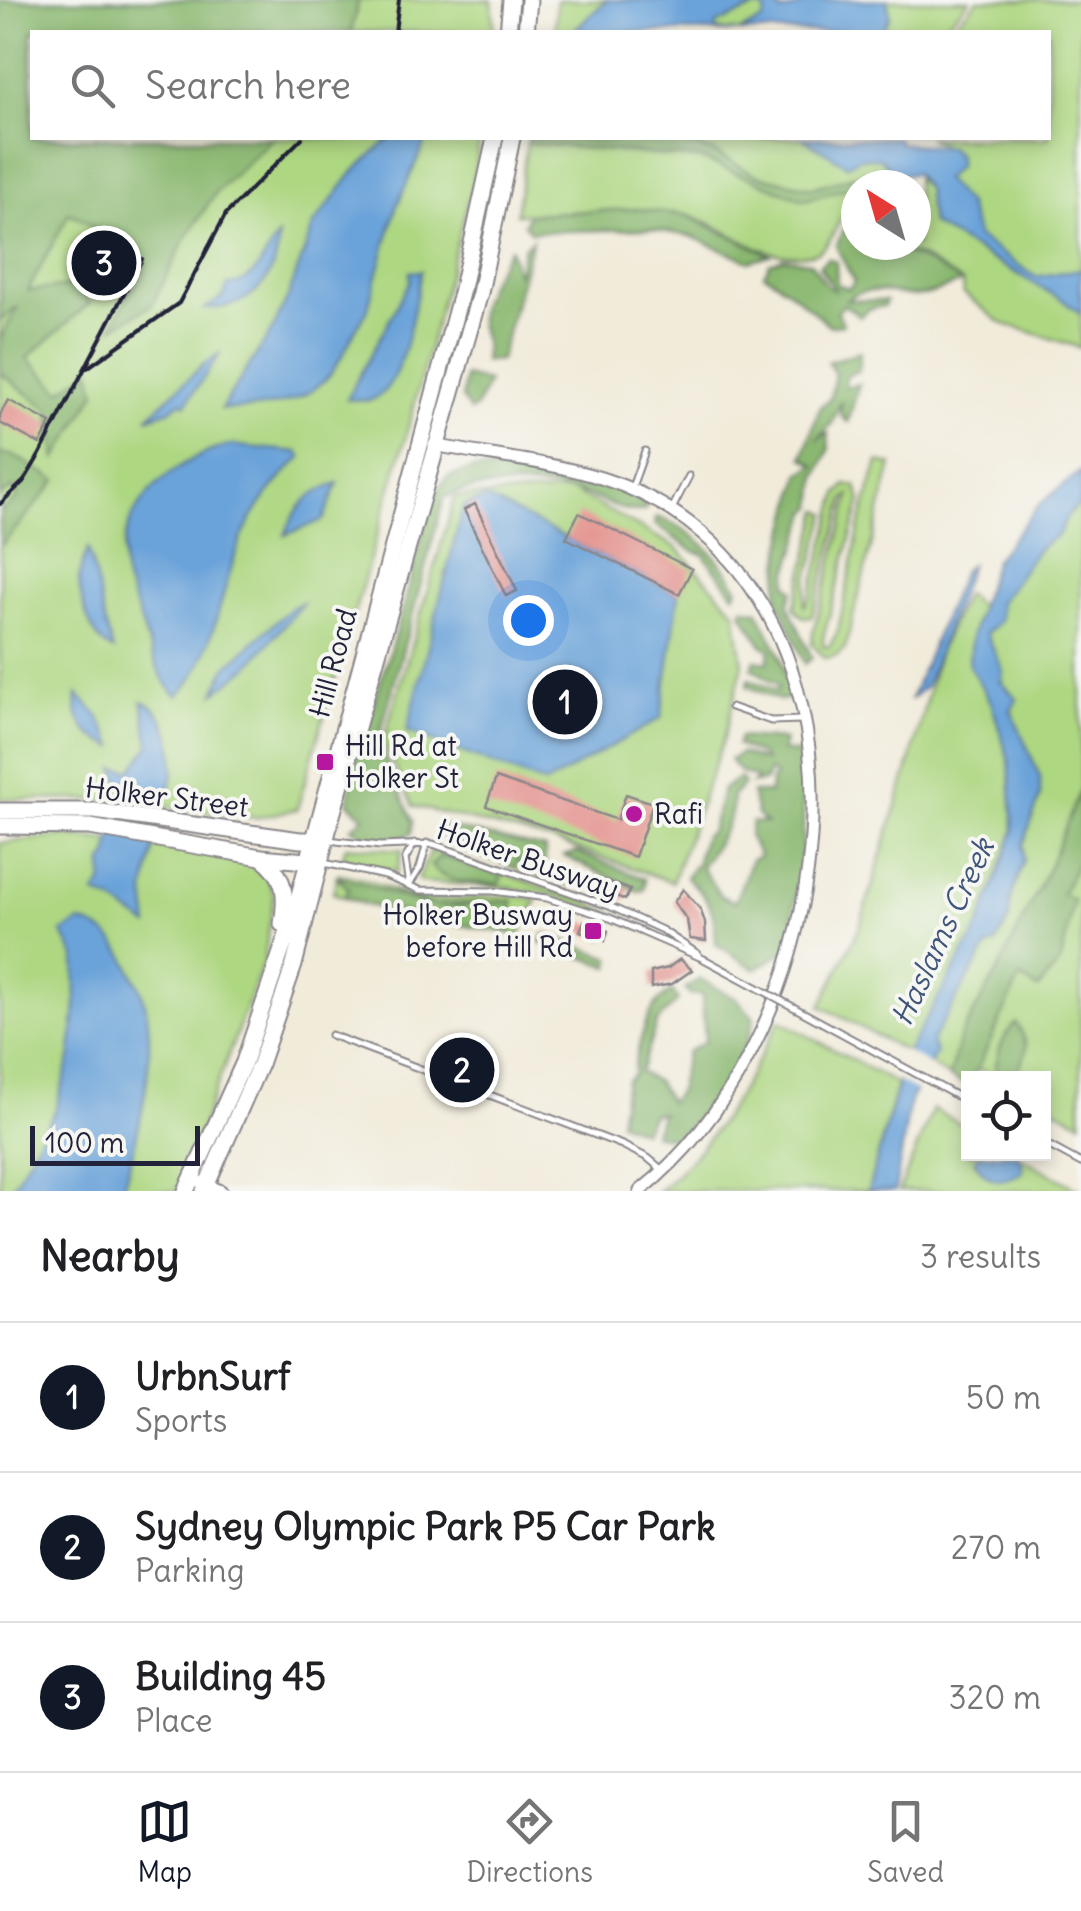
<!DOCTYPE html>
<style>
body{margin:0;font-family:Delius,sans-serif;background:#f6f6f6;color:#202124}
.controls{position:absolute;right:30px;bottom:30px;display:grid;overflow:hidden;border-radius:0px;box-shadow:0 5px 15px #0003}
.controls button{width:90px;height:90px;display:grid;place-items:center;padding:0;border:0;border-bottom:2px solid #e0e0e0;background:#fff;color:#202124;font:50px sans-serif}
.compass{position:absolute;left:841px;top:170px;width:90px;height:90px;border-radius:50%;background:#fff;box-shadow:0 5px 15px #0003;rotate:323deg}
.scale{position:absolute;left:30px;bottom:25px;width:170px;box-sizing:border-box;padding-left:10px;border:5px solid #22223b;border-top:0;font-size:28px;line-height:35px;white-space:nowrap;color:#22223b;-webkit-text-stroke:8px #f6f6f2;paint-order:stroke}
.you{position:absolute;left:528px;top:620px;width:35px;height:35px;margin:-25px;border:8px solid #fff;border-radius:50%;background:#1a73e8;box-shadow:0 0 0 15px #1a73e833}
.badge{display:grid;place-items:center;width:65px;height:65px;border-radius:50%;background:#111827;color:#fff;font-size:32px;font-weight:700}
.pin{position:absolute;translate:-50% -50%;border:5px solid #fff;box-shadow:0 2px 10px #0006}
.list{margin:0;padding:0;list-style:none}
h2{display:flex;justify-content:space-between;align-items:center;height:130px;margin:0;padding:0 40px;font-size:42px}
h2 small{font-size:32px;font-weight:400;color:#757577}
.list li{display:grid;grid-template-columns:65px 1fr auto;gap:30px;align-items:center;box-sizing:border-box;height:150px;padding:0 40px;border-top:2px solid #e0e0e0}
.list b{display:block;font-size:38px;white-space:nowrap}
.list p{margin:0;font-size:32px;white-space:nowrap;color:#757577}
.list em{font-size:32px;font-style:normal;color:#757577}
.icon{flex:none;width:55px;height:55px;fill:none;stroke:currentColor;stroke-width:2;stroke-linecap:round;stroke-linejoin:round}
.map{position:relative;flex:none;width:1081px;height:1191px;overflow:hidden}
.search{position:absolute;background:#fff;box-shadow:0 5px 15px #0003;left:30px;right:30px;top:30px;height:110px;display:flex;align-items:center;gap:25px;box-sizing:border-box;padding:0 35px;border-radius:0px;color:#757577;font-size:38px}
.sheet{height:580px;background:#fff}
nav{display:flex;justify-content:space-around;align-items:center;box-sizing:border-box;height:140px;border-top:2px solid #e0e0e0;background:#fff;font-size:28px;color:#757577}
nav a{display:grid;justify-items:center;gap:5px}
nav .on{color:#111827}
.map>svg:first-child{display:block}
</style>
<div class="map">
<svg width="1081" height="1191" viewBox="0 0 1081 1191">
<rect width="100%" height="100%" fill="#f6f6f2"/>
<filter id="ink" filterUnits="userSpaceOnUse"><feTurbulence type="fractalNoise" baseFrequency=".01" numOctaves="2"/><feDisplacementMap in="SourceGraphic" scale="20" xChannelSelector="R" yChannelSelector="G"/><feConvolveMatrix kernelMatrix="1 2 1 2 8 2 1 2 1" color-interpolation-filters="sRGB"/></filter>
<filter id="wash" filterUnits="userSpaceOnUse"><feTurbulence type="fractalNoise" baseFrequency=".0048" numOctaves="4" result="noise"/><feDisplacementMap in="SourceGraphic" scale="40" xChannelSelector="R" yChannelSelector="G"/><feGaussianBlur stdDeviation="2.25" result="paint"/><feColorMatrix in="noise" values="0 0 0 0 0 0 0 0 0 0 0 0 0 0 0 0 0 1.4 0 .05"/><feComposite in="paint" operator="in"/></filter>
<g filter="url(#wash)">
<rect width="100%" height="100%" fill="#f1ebda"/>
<g fill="#aed782" stroke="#687c5e" stroke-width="2.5">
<path d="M0 0H492L494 32H32V138H480L473 181 406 436 297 809 256 818 113 800 0 799Z"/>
<path d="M557 0H607L572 32H555Z"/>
<path d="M887 0H970L939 32H882L890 15Z"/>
<path d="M978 0H1081V269L1036 277 977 237 967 204 944 179 957 153 928 138H1048V32H947Z"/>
<path d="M757 7 766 10 764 20 739 32 716 31 717 24Z"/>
<path d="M632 138H802L847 165 860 158H881L888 168 886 172 854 176 812 188 756 175 711 151 674 140Z"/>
<path d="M527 143 702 159 804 200 856 185V204C834 214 836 249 811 254 760 264 727 222 680 214 626 206 571 214 516 214Z"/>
<path d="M916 178 926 188 931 224 1061 299 1081 314V348L1001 323 963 293 962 282 920 256 888 247 916 245Z"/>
<path d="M878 462 892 465 845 648 836 656 825 658 812 644 813 633 850 495 845 499 812 616 803 617 794 608 820 510 827 513 807 581 804 607 810 597 838 494 846 485 856 486 861 500 823 638V646L829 647 838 631 861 520Z"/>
<path d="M572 491 676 547 735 611 743 665 724 738 672 882 555 841 413 806 383 742 455 497Z"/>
<path d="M1081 503V1122L1044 1103V1078H996L955 1057 949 1077 930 1065 936 1053 930 1042 937 1030 987 947 995 944 1009 920 1010 901 1024 859 1023 845 1040 796V777L1011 710 1017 699 1001 681 1003 671 985 633 999 603 1037 550 1059 534 1068 515Z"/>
<path d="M965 594 980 606 971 638 969 665 991 702 1009 760 1014 831 979 927 907 1052 821 1006 860 926 910 762 939 651Z"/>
<path d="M63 836 261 857 274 896 264 961 177 1191H0V843Z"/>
<path d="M346 846 402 850 397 872 342 859Z"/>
<path d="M431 850 581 899 654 931 652 933 553 895 503 887 422 882 418 879Z"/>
<path d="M516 860 574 878 570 886 514 868Z"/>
<path d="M338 874C368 877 392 893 420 898 459 904 499 889 537 900L519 935 510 933 512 901 434 905 339 879 349 889 345 896 367 905 333 893Z"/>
<path d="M779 1020 897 1084 868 1191H658C712 1147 748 1082 779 1020Z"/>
<path d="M933 1109 968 1128V1154H1015L1081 1191H899Z"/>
</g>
<g fill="#8ab870" stroke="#566d56" stroke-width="2.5">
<path d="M0 0H359L351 32H32V138H273L216 192 186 238 152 305 112 328 144 262C118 247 97 226 69 213L28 291 77 285 90 303 27 358 61 391 91 370 96 392 56 460 50 410 0 373V339L18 307 0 321Z"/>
<path d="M528 138 674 140 711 151 756 175 812 188 854 176 886 172 870 182 804 200 702 159 527 143Z"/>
<path d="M636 209 686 215 771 255 749 261 690 236 650 229 531 232 524 224 529 214Z"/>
<path d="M856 212V245C901 245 924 259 962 282 948 287 930 296 916 296 891 295 867 283 847 300L886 301 884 306 869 309 860 316 844 305 837 312 843 324 830 326 788 290 764 274 770 263 783 258 810 262 829 288 835 290 819 266 828 258 836 262 837 284 849 289 854 282 836 246 848 221Z"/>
<path d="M532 240 500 360 484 361C486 345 482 337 479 322 476 298 498 268 510 248L517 275 524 247Z"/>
<path d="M860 352 859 370 845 377 846 387 859 384 848 422 841 416V401L832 423 817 440 828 433 829 450 817 476 814 507 808 513 788 572 787 584 793 590 788 605 812 658 805 664 777 597 782 549 800 474 815 465 803 457 820 407 830 399 835 374 828 362Z"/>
<path d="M465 376 488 382 476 408 470 411 462 398Z"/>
<path d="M0 453 14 456 57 480 0 547V512L18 498 13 488 0 496Z"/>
<path d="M473 469C513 471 559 467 595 485L603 482 647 503 645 510C621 515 601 498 577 492 543 484 475 482 444 498L378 742 413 821 411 834C389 842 371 841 351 828L364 817 348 802 356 760 405 602 429 504 447 477Z"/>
<path d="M657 517C692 528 721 558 738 589L734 594 703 554 693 551 655 524Z"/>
<path d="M743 608 758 611 781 657 791 698 779 700 747 686 749 679 777 691 779 686 752 668 755 660 768 662 770 650 762 645 742 613Z"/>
<path d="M740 737 784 740 782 751 804 754 803 847 788 950 755 969 716 944C715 910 711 901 686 877L696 864 704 836 711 831 723 789 740 778 744 784 732 796C736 820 714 847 701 867L721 896 735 902 751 860 760 856 749 837 752 822 766 823 757 815 752 793H770L771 780 775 775 769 771 765 781 752 784 757 778 740 772 730 760 741 753 765 761 761 755 737 745Z"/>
<path d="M1081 789V855L1062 894 1074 900 1061 961 1038 989 1020 978 973 1078H968V1086L949 1077 960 1037 997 973 1047 871Z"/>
<path d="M445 826 545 849V866L517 860 514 868 453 846 437 830Z"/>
<path d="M577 852 645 879 644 890 638 891 564 856Z"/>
<path d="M440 856 502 875 500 884C476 882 446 886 431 866Z"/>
<path d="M337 877C370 883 400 901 434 905 459 907 488 902 513 901L510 933 454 924 367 905 344 896 349 889Z"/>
<path d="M545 934 611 958 610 967 540 942Z"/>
<path d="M700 979 737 999 754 1018C745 1064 710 1107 677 1139L653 1134 662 1113 652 1114 643 1131 619 1122 626 1081 635 1073 634 1066C641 1041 646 1002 673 991L678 1000 657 1022 640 1072 658 1083 669 1102 678 1091 687 1052 705 1042 702 995 690 994 685 989Z"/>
<path d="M1016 1023C1033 1048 1027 1055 1011 1078H995C995 1060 1002 1035 1016 1023Z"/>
</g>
<g fill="#6ba3d9" stroke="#46628a" stroke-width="2.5">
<path d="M607 0H770L782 12 815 0H887L890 15 882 32H739L764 20 766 10 757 7 717 24 716 31 736 32H572Z"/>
<path d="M390 138H427L396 208 367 311C353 330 346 354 331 373 305 406 260 410 221 409L271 332 288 297 314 224 355 170Z"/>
<path d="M802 138H897L900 143 950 147 958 156V166L944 179 967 204 977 237 1036 277 1081 269V314L1061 299 931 224 926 188 915 173 897 177 880 158H860L847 165Z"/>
<path d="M278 236C279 281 248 309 204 309L224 296 228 285C255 285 264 256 278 236Z"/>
<path d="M421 271C415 300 404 391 371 400 365 402 354 399 347 399L410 281V272Z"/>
<path d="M221 352 186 404 181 402 168 411 147 418 203 365Z"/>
<path d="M229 445 298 452 302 457C280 477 258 504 245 531 223 574 213 669 177 696 156 676 150 647 140 620 136 606 128 591 125 577 112 508 170 462 229 445Z"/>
<path d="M1081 471V503L1068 515 1059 534 1037 550 999 603 1000 621 986 633 1003 671 1001 682 1017 699 1011 710 1040 777V796L1023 845 1024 859 1010 901 1009 920 995 944 987 947 931 1042 936 1053 910 1101 895 1191H868L907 1052 979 927 1014 831 1009 760 991 702 969 665 971 638 980 606 995 560 1039 505Z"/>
<path d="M338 483 323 520 285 535C295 507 309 492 338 483Z"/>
<path d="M486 498 679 594 661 718 545 784 407 731 463 506Z"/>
<path d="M88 549C99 582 101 617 113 650 92 642 80 602 79 580 79 570 85 558 88 549Z"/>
<path d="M970 565 926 686 910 700 963 570Z"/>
<path d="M303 603 247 668 215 693 225 668 292 607Z"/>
<path d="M77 694 97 714 115 747C88 738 73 723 77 694Z"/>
<path d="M142 701C173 711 183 774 164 798L145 892 149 926 112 901 95 894 103 882V862L108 856 122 789 115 768 132 770 150 745Z"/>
<path d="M80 922C108 928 121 947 132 972 135 979 140 986 142 993 161 1048 138 1137 122 1191H10L55 1111 70 1059 76 1005 75 957 62 932Z"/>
<path d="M1012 1154 1021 1158 1023 1172C999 1185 988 1183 974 1160L981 1155Z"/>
</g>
<path fill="#f1ebda" d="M903 1050 934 1067 920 1093 894 1079Z"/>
<g id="blocks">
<g fill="#e3918c">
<path d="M89 241 132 263 120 286 77 263Z"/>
<path d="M8 400 51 423 40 444 0 423V415Z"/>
<path d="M475 504 517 591 506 596 464 510Z"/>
<path d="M579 513 692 569 679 594 566 538Z"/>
<path d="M496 778 617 820 626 794 653 803 635 857 486 806Z"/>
<path d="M605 880 630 890 625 900 602 890Z"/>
<path d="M683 889 700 909 705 922 706 941 690 939 687 920 674 902Z"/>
<path d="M584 921 608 931 605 941 580 931Z"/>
<path d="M680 959 692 970 672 984 651 988V972L668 968Z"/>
</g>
</g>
</g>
<g filter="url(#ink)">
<use href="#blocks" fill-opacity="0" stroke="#8a868a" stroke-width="2.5"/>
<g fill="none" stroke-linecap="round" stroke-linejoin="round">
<g stroke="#8a868a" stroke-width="9">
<g id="lane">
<path d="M632 487 645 451"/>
<path d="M673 507 689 476"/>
<path d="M731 707 771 721 802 720"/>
<path d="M328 840 380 846 433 844 609 906 662 930 698 954"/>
<path d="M324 863 385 876 420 890 493 891 547 898 610 918 704 959 749 983"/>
<path d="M409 885 420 868 427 843"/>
<path d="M409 885 405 859 415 843"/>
<path d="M331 1035 622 1145 648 1158 661 1169"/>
<path d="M1044 1143 1081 1163"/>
</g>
</g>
<g stroke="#8a868a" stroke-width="15">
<g id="street">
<path d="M434 445C531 464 624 465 703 534 888 694 818 1051 640 1191"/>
<path d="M200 1182 221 1191"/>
</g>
</g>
<g stroke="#8a868a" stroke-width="19">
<g id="secondary">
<path d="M508 32 511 0"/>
<path d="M526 32 529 0"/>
<path d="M0 811H95L300 840H319"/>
<path d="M0 826 90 827 261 857 318 862"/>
<path d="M261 857C286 875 287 895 282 924"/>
<path d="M186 1191 244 1062 294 914 461 293 495 138"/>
<path d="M204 1191 260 1064 294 965 331 819 480 293 512 138"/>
</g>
</g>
<use href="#lane" stroke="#fff" stroke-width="5"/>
<use href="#street" stroke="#fff" stroke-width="11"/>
<use href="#secondary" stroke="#fff" stroke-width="15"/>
<g stroke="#22223b" stroke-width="4">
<path d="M395 32 399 0"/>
<path d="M87 368 179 303 226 214 302 138"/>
<path d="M0 504 24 481 40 454 142 259"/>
</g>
<g stroke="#8a868a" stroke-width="9" stroke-linecap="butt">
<path id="lane-bridge" d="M749 983 968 1102"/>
</g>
<use href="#lane-bridge" stroke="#fff" stroke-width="5"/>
</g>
</g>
<g fill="#b5179e" stroke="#f6f6f2" stroke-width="4">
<rect x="315" y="752" width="20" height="20" rx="5"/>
<circle cx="634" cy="814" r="10"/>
<rect x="583" y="921" width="20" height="20" rx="5"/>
</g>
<g text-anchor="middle" stroke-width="8" stroke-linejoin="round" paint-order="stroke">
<g font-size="28" fill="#22223b" stroke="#f6f6f2">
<text transform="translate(333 663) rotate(-75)" y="10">Hill Road</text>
<text transform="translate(167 797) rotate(7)" y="10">Holker Street</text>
<text transform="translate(528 859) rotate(19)" y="10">Holker Busway</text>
</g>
<g font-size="28" fill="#22223b" stroke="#f6f6f2" text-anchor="start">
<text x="345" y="756">Hill Rd at<tspan x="345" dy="32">Holker St</tspan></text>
<text x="654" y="824">Rafi</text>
<text x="573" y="925" text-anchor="end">Holker Busway<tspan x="573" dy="32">before Hill Rd</tspan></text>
</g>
<g font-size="30" font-style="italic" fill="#3f567a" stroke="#f6f6f2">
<text transform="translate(943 932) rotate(-65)" y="10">Haslams Creek</text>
</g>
</g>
</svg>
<div class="controls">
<button><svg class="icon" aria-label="locate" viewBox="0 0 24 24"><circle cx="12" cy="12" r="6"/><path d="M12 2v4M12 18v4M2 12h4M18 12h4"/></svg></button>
</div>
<svg class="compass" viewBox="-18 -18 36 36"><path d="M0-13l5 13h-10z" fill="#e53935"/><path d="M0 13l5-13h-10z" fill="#757577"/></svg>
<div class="scale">100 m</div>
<div class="you"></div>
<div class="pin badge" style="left:565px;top:702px">1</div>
<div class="pin badge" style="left:462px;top:1070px">2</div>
<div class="pin badge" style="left:104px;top:263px">3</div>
<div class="search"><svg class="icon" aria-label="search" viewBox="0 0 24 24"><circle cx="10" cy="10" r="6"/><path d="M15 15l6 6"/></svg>Search here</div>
</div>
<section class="sheet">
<h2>Nearby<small>3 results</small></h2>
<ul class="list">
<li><span class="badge">1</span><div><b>UrbnSurf</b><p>Sports</p></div><em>50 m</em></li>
<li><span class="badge">2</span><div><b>Sydney Olympic Park P5 Car Park</b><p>Parking</p></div><em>270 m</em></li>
<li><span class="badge">3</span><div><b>Building 45</b><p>Place</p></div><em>320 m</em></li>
</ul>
</section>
<nav>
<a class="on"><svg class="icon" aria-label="map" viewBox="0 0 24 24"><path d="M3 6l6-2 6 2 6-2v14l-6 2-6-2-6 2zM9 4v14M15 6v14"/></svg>Map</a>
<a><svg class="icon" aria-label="directions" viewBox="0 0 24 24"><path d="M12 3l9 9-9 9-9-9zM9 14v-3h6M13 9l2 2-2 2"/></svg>Directions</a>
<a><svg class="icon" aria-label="saved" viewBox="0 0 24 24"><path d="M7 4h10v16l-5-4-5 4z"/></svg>Saved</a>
</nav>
